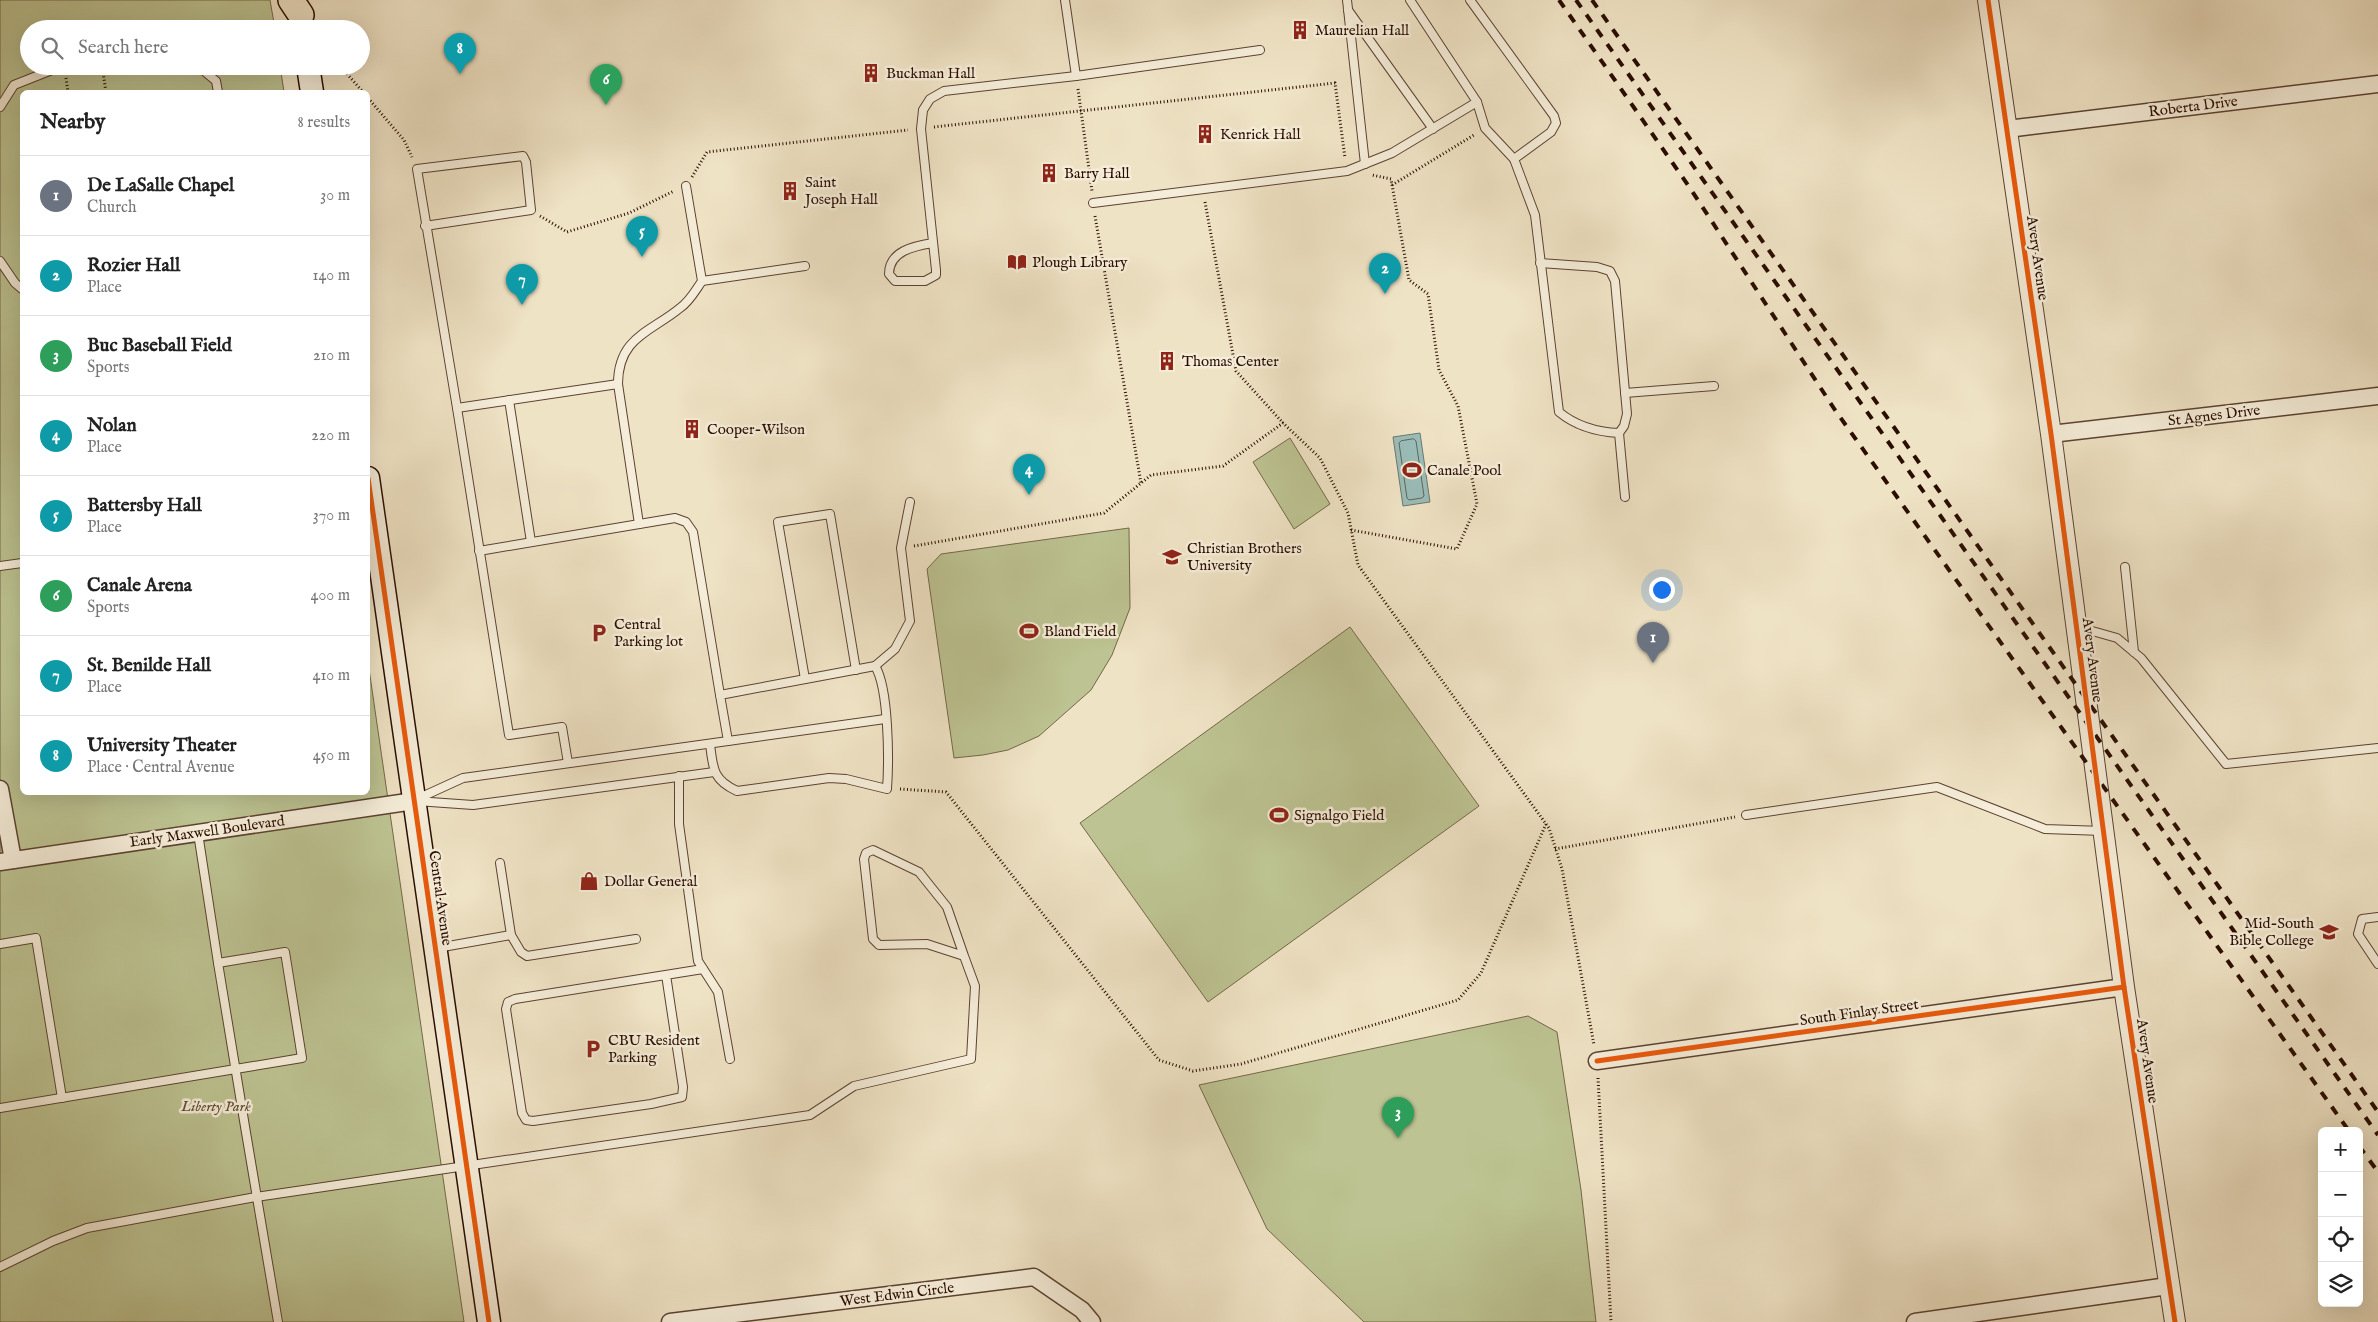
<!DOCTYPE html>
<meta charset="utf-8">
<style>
body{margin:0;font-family:"IM FELL English",serif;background:#f2f2f2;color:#222}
.controls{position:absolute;right:15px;bottom:15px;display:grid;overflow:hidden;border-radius:8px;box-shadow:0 5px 20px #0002}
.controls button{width:45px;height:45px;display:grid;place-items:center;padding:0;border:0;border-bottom:1px solid #e0e0e0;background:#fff;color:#222;font:25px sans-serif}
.you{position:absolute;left:1661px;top:589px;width:18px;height:18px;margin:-12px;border:4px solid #fff;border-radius:50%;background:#1a73e8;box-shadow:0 0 0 8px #1a73e833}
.badge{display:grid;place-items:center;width:32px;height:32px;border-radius:50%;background:#8f2418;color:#fff;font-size:16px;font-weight:700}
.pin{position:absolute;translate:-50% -41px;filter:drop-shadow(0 1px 2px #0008)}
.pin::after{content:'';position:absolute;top:26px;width:18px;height:15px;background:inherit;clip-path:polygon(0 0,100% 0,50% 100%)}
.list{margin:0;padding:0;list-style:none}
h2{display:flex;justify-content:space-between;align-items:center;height:65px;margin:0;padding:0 20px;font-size:21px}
h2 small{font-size:16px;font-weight:400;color:#767676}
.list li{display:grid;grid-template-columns:32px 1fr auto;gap:15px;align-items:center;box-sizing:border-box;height:80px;padding:0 20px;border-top:1px solid #e0e0e0}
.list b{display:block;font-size:19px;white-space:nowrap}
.list p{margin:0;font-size:16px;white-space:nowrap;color:#767676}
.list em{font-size:16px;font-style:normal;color:#767676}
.icon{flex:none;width:28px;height:28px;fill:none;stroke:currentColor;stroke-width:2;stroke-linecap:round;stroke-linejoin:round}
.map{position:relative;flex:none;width:2378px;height:1322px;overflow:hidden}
.search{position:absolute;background:#fff;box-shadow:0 5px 20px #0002;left:20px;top:20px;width:350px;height:55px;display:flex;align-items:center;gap:12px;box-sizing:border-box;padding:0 18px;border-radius:28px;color:#767676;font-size:19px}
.panel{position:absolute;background:#fff;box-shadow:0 5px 20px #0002;left:20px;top:90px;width:350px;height:705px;border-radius:8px}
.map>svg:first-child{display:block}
</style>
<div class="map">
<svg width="2378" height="1322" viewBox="0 0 2378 1322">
<rect width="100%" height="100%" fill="#efe3c5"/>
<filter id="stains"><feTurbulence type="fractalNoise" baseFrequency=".004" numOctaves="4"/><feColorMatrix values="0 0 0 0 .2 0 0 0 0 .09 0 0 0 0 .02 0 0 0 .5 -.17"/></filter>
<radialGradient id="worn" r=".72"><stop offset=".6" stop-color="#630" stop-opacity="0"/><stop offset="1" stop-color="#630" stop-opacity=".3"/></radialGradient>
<g fill="#bdc392" stroke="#746849">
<path d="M0 0H270L275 29H29V66H280L284 92H22V792H368V662L464 1322H0Z"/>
<path d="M1290 438 1330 504 1294 529 1253 462Z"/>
<path d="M1129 528 1130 608 1112 655 1091 690 1039 736 1008 750 983 755 954 758 927 569 941 554Z"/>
<path d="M1350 627 1479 806 1208 1002 1080 823Z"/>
<path d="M1528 1016 1557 1032 1581 1190 1596 1322H1364L1267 1229 1199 1085Z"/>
</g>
<path fill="#9abdb9" stroke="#6e776f" d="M1420 433 1430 502 1403 506 1393 437Z"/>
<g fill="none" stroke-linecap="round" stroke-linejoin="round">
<path stroke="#62655c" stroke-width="1" d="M1414 439 1416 441 1424 496 1422 498 1409 500 1407 498 1399 443 1401 441Z"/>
<g stroke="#5c4231" stroke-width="10">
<g id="service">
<path d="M1065 0 1076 76"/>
<path d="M1347 0 1365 164"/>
<path d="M1410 0 1477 102 1485 128 1514 159 1535 215 1559 412C1576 426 1597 432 1619 433L1625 497"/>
<path d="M1470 0 1554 116 1556 123 1551 132 1514 159"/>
<path d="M1348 10 1433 129"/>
<path d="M198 66 216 81 218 92"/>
<path d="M0 107 14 85 62 66"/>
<path d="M1093 203 1347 171 1392 153 1477 102"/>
<path d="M425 226 531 210 526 162 523 156 417 169 457 408 618 384"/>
<path d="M933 243C914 246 889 251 889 274L895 281H925L936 275V270L921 129 923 110 930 99 944 91 1076 76 1260 50"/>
<path d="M0 261 15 283 22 289"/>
<path d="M1540 263 1597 267 1610 271 1615 281 1627 414 1624 426 1619 433"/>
<path d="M702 281 805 266"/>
<path d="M1625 393 1714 386"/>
<path d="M509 400 531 542"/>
<path d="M457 408 509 735 562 727 568 763"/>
<path d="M639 524 618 384C618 337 651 332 680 308 690 301 695 291 702 281L686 186"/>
<path d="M479 551 675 518 686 522 693 532 720 695"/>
<path d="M0 566 22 563"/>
<path d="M2125 567 2134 652"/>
<path d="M2078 627 2117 638 2141 658 2226 764 2378 748"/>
<path d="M805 679 778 522 830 514 856 670"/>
<path d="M728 741 885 719"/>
<path d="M710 744C713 769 713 780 737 791L829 778 846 779 887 789C889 761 889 688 875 666"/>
<path d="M679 776V824L698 961 718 992 730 1059"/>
<path d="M417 799 463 778 728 741 720 695 875 666 895 649 910 621 901 548 910 502"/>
<path d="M416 801 473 805 714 772"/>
<path d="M1746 815 1937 787 2045 829 2103 831"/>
<path d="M198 833 218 963"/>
<path d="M500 863 511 935"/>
<path d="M2378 917 2362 919 2358 934 2378 964"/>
<path d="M0 944 36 938 62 1098"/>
<path d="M437 948 511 935 521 952 527 956 636 939"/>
<path d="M666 975 683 1087 682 1097 651 1104 533 1121 526 1120 522 1113 506 1009 508 1002 515 999 703 969"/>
<path d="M0 1108 302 1058 285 952 218 963C238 1083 257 1202 278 1322"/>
<path d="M0 1267 53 1241 87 1228 256 1197 810 1115 854 1086 971 1059 975 986 964 956 927 944 879 945 873 939 864 859 866 853 873 850 919 872 947 907 964 956"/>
</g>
</g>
<g stroke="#5c4231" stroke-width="19">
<g id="minor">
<path d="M2007 129 2378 84"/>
<path d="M2051 434 2378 396"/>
<path d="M0 789 13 860"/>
<path d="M0 862 414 801"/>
<path d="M1597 1061 2124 987"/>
<path d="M670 1322 1034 1277 1082 1310 1092 1322"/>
<path d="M1915 1322 2168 1286"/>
</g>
</g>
<g stroke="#5c4231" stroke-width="22">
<path id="tertiary" d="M1988 0 2051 434 2124 987 2175 1322"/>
</g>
<g stroke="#2b0d00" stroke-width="25">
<g id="secondary">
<path d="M308 66 312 92"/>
<path d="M368 478 489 1322"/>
</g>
</g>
<g stroke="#2b0d00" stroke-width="28">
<path id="primary" d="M291 0 301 15"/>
</g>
<g stroke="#2b0d00" stroke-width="3" stroke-dasharray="1 2.5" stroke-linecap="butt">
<path d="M102 66 106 92"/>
<path d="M340 66 363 92"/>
<path d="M74 69 86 66"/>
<path d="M66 78 68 92"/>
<path d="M1078 89 1092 191"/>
<path d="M368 98 404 140 412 157"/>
<path d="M934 127 1335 83 1345 158"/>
<path d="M692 177 707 152 908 130"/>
<path d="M1392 185 1474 135"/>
<path d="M1205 202 1236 371 1283 423"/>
<path d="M540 216 567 232 629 213 674 191"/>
<path d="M1095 216 1141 483"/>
<path d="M1351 530 1457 549 1477 504 1458 406 1439 370 1428 294 1409 280 1391 179 1372 175"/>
<path d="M914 546 1104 513 1151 475 1223 466 1283 423 1320 458 1348 513 1358 565 1549 828 1562 869 1594 1045"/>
<path d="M900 789 946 792 1159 1060 1193 1071 1241 1064 1458 1000 1481 973 1546 824"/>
<path d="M1555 849 1735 817"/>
<path d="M1598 1078 1611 1322"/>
</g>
<use href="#service" stroke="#f5edd9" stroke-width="8"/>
<use href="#minor" stroke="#f5edd9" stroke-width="16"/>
<use href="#tertiary" stroke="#f5edd9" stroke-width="20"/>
<use href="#secondary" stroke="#f5edd9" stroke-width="22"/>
<use href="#primary" stroke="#efe3c5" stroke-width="25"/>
<g stroke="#2b0d00" stroke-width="4" stroke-dasharray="9 9" stroke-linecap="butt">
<path d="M1559 0 1690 188 1835 410 2349 1131"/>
<path d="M1576 0 2378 1135"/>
<path d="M1592 0 2378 1112"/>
<path d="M2359 1146 2378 1172"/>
</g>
<g stroke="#f5edd9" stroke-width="8">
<g id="cycleway">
<path d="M1988 0 2051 434 2124 987 2175 1322"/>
<path d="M368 478 489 1322"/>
<path d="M1597 1061 2124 987"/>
</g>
</g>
<use href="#cycleway" stroke="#e8590c" stroke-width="5"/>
</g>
<defs>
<g id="building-bare" transform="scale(1.5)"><path d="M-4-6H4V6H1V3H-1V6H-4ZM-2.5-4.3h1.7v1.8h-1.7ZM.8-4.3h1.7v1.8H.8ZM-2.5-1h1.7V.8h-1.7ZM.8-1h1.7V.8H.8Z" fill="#8f2418" stroke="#f5edd9" stroke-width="2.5" paint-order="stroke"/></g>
<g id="library-bare" transform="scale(1.5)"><path d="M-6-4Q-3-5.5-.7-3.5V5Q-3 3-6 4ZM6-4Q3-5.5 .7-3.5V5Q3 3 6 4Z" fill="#8f2418" stroke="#f5edd9" stroke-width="2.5" paint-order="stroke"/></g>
<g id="stadium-bare" transform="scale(1.5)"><path d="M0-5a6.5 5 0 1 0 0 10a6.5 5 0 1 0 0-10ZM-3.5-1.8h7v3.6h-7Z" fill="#8f2418" stroke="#f5edd9" stroke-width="2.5" paint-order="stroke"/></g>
<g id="university-bare" transform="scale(1.5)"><path d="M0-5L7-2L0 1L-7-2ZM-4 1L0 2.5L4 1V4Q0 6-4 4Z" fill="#8f2418" stroke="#f5edd9" stroke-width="2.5" paint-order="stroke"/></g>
<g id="parking-bare" transform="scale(1.5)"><path d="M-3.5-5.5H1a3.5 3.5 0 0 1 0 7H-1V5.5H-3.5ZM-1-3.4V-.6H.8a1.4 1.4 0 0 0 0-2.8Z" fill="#8f2418" stroke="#f5edd9" stroke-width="2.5" paint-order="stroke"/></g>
<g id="shop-bare" transform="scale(1.5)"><path d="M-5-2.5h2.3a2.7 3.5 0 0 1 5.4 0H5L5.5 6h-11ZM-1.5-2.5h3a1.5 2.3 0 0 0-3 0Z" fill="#8f2418" stroke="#f5edd9" stroke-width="2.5" paint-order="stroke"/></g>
</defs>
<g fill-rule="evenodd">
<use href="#building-bare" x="1300" y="30"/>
<use href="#building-bare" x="871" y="73"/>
<use href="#building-bare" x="1205" y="134"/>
<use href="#building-bare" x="1049" y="173"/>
<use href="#building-bare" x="790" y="191"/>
<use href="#library-bare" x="1017" y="262"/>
<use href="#building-bare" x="1167" y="361"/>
<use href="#building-bare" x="692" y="429"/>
<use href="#stadium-bare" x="1412" y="470"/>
<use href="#university-bare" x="1172" y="557"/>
<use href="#stadium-bare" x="1029" y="631"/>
<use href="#parking-bare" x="599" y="633"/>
<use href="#stadium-bare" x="1279" y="815"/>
<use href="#shop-bare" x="589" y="881"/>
<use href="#university-bare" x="2329" y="932"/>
<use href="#parking-bare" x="593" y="1049"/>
</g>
<g text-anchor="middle" stroke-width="5" stroke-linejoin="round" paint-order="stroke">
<g font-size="15" fill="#2b0d00" stroke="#f5edd9" text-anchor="start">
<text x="1315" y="35">Maurelian Hall</text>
<text x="886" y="78">Buckman Hall</text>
<text x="1220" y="139">Kenrick Hall</text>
<text x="1064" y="178">Barry Hall</text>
<text x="805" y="187">Saint<tspan x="805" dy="17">Joseph Hall</tspan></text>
<text x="1032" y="267">Plough Library</text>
<text x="1182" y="366">Thomas Center</text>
<text x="707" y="434">Cooper-Wilson</text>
<text x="1427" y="475">Canale Pool</text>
<text x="1187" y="553">Christian Brothers<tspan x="1187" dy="17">University</tspan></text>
<text x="614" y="629">Central<tspan x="614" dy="17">Parking lot</tspan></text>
<text x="1044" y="636">Bland Field</text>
<text x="1294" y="820">Signalgo Field</text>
<text x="604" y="886">Dollar General</text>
<text x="2314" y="928" text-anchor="end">Mid-South<tspan x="2314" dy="17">Bible College</tspan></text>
<text x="608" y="1045">CBU Resident<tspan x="608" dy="17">Parking</tspan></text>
</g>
<g font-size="15" fill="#2b0d00" stroke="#f5edd9">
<text transform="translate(2193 106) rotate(-7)" y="5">Roberta Drive</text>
<text transform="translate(2038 258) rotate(82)" y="5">Avery Avenue</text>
<text transform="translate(2214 415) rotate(-7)" y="5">St Agnes Drive</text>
<text transform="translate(2093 660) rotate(83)" y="5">Avery Avenue</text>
<text transform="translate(207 831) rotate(-8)" y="5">Early Maxwell Boulevard</text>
<text transform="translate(441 898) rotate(82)" y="5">Central Avenue</text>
<text transform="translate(1859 1012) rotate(-8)" y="5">South Finlay Street</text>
<text transform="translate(2148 1061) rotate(82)" y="5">Avery Avenue</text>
<text transform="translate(897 1294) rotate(-7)" y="5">West Edwin Circle</text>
</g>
<g font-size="15" font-style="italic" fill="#5e4d33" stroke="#f5edd9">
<text x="216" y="1111">Liberty Park</text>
</g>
</g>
<rect width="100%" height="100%" filter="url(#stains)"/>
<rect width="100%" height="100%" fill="url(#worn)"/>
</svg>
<div class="controls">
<button>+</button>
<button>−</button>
<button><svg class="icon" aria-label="locate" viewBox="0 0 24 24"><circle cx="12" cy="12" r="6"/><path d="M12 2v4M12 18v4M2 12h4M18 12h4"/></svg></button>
<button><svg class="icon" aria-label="layers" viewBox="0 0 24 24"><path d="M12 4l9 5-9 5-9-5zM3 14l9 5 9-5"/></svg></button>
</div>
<div class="you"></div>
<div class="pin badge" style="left:1653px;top:663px;background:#6b7280">1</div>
<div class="pin badge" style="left:1385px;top:294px;background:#0f9aa8">2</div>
<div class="pin badge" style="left:1398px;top:1138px;background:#2e9e5b">3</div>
<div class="pin badge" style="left:1029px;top:495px;background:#0f9aa8">4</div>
<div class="pin badge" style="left:642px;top:257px;background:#0f9aa8">5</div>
<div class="pin badge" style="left:606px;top:105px;background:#2e9e5b">6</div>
<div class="pin badge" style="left:522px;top:305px;background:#0f9aa8">7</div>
<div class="pin badge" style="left:460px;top:74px;background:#0f9aa8">8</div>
<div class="search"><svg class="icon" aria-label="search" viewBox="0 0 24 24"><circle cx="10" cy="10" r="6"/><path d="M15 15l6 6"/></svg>Search here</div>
<section class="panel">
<h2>Nearby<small>8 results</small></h2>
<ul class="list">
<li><span class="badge" style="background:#6b7280">1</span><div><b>De LaSalle Chapel</b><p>Church</p></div><em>30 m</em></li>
<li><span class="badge" style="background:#0f9aa8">2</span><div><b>Rozier Hall</b><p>Place</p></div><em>140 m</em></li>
<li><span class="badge" style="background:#2e9e5b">3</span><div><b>Buc Baseball Field</b><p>Sports</p></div><em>210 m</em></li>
<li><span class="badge" style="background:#0f9aa8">4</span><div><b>Nolan</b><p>Place</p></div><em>220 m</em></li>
<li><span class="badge" style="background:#0f9aa8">5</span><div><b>Battersby Hall</b><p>Place</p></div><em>370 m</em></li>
<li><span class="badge" style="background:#2e9e5b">6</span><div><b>Canale Arena</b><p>Sports</p></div><em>400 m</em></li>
<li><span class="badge" style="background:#0f9aa8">7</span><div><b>St. Benilde Hall</b><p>Place</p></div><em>410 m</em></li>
<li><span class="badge" style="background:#0f9aa8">8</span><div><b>University Theater</b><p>Place · Central Avenue</p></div><em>450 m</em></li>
</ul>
</section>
</div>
